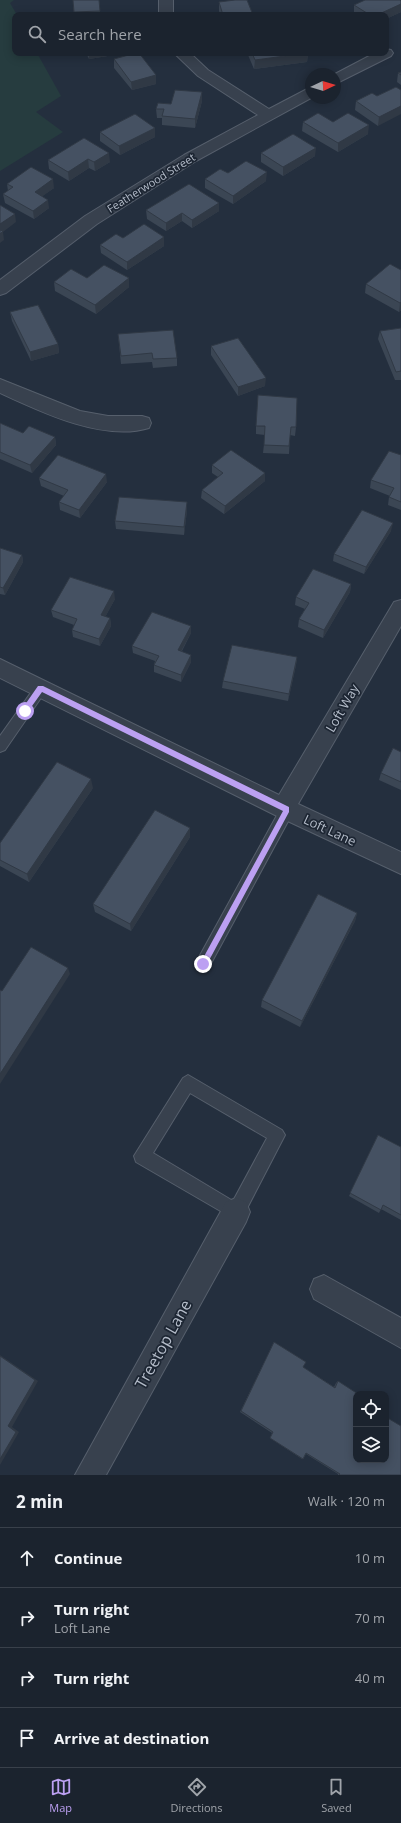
<!DOCTYPE html>
<meta charset="utf-8">
<style>
body{margin:0;font-family:"Open Sans",sans-serif;background:#282f3a;color:#f1f3f6}
.controls{position:absolute;right:12px;bottom:12px;display:grid;overflow:hidden;border-radius:8px;box-shadow:0 2px 10px #0003}
.controls button{width:36px;height:36px;display:grid;place-items:center;padding:0;border:0;border-bottom:1px solid #39404a;background:#1b232e;color:#f1f3f6;font:20px sans-serif}
.compass{position:absolute;left:305px;top:68px;width:36px;height:36px;border-radius:50%;background:#1b232e;box-shadow:0 2px 10px #0003;rotate:86deg}
.stop{position:absolute;width:12px;height:12px;margin:-9px;border:3px solid #bca0f2;border-radius:50%;background:#fff}
.stop.end{background:#bca0f2;border-color:#fff;box-shadow:0 1px 4px #0008}
.list{margin:0;padding:0;list-style:none}
h2{display:flex;justify-content:space-between;align-items:center;height:52px;margin:0;padding:0 16px;font-size:17px}
h2 small{font-size:13px;font-weight:400;color:#a0a4aa}
.list li{display:grid;grid-template-columns:26px 1fr auto;gap:12px;align-items:center;box-sizing:border-box;height:60px;padding:0 16px;border-top:1px solid #39404a}
.list b{display:block;font-size:15px;white-space:nowrap}
.list p{margin:0;font-size:13px;white-space:nowrap;color:#a0a4aa}
.list em{font-size:13px;font-style:normal;color:#a0a4aa}
.icon{flex:none;width:22px;height:22px;fill:none;stroke:currentColor;stroke-width:2;stroke-linecap:round;stroke-linejoin:round}
.map{position:relative;flex:none;width:401px;height:1475px;overflow:hidden}
.search{position:absolute;background:#1b232e;box-shadow:0 2px 10px #0003;left:12px;right:12px;top:12px;height:44px;display:flex;align-items:center;gap:10px;box-sizing:border-box;padding:0 14px;border-radius:8px;color:#a0a4aa;font-size:15px}
.sheet{height:292px;background:#1b232e}
nav{display:flex;justify-content:space-around;align-items:center;box-sizing:border-box;height:56px;border-top:1px solid #39404a;background:#1b232e;font-size:11px;color:#a0a4aa}
nav a{display:grid;justify-items:center;gap:2px}
nav .on{color:#bca0f2}
.map>svg:first-child{display:block}
</style>
<div class="map">
<svg width="401" height="1475" viewBox="0 0 401 1475">
<rect width="100%" height="100%" fill="#242f3e"/>
<path fill="#263c3f" d="M0 0H14L10 3 17 15H15V53H37L61 96 36 112 63 132 0 171Z"/>
<g fill="none" stroke-linecap="round" stroke-linejoin="round">
<g stroke="#565f6c" stroke-width="2">
<g id="service">
<path d="M41 683 45 684 47 688 45 692 5 750 0 752V736L37 684Z"/>
<path d="M287 804 292 806 294 810 292 814 208 969 203 971 198 969 196 964 198 959 282 806Z"/>
<path d="M188 1075 282 1130 285 1135 242 1218 236 1220 136 1162 134 1156 183 1078ZM190 1093 267 1138 233 1201 153 1153Z"/>
</g>
</g>
<g stroke="#565f6c" stroke-width="2">
<g id="minor">
<rect x="159" y="0" width="14" height="15"/>
<path d="M386 49 391 50 393 53 391 56 335 84V74L375 53H386Z"/>
<path d="M174 53H190L208 70 269 109 311 87V98L196 161 97 224 6 293 0 295V280L85 216 184 155 258 115 198 76Z"/>
<path d="M0 379 80 411 108 416H142L149 418 151 423 149 428C103 442 41 412 0 393Z"/>
<path d="M401 600V626L298 804 401 852V874L279 817 0 678V659L279 795 394 602Z"/>
<path d="M236 1198 246 1202 250 1212 246 1222 106 1475H75L226 1202Z"/>
<path d="M324 1275 401 1318V1348L314 1299 310 1289 314 1279Z"/>
</g>
</g>
<use href="#service" fill="#38414e" fill-rule="evenodd"/>
<use href="#minor" fill="#38414e" fill-rule="evenodd"/>
</g>
<g fill="#3b4654">
<path d="M73 0H99L100 15H74Z"/>
<path d="M219 2 253 15H220L219 11Z"/>
<path d="M354 5 401 12 386 19V15H355L354 14Z"/>
<path d="M86 53H114V55L89 59Z"/>
<path d="M248 53H308L307 62 254 69 248 55Z"/>
<path d="M114 59 156 75V84L132 90 114 68Z"/>
<path d="M401 72V85L397 82 398 73Z"/>
<path d="M396 87 378 126 355 110 356 101 377 96Z"/>
<path d="M202 92V101L195 128 162 125V118H157L156 109 171 104Z"/>
<path d="M303 122H333L368 134 338 152 302 131Z"/>
<path d="M155 128V137L120 155 100 141V132Z"/>
<path d="M84 138 110 162 95 171 89 168 69 181 49 169 48 160Z"/>
<path d="M261 153 315 156 283 176 261 162Z"/>
<path d="M228 173 266 181 233 204 205 188V179Z"/>
<path d="M7 184 54 188 42 196 49 208 34 219 5 203 3 194 8 191Z"/>
<path d="M146 210 219 211 192 228 182 221 166 231 147 219Z"/>
<path d="M123 238 164 246 127 270 101 253 100 245Z"/>
<path d="M401 270V310L399 312 365 293 366 284Z"/>
<path d="M87 278 129 287 96 314 55 291 54 282Z"/>
<path d="M10 312 58 344 59 353 31 361 12 321Z"/>
<path d="M401 328V380H395L378 339 380 331Z"/>
<path d="M118 334 177 358V366L153 368 152 362 121 364Z"/>
<path d="M211 346 265 386 238 396 211 355Z"/>
<path d="M0 423 23 433 55 437 56 445 32 473 0 459Z"/>
<path d="M256 426 296 427 295 436 290 435 289 454 263 453 265 435 256 434Z"/>
<path d="M401 455V510L388 505 389 497 390 496 370 488 371 480Z"/>
<path d="M212 465 265 473V481L224 514 201 498 202 490 218 477 212 473Z"/>
<path d="M39 478 107 482 80 518 60 510 59 502 64 496 41 486Z"/>
<path d="M187 510 184 535 116 529 115 521Z"/>
<path d="M391 531 364 574 333 561 334 554Z"/>
<path d="M0 548 22 555 23 562 5 595 0 594Z"/>
<path d="M351 584 350 592 323 638 298 627 299 619 305 609 295 605 296 597Z"/>
<path d="M115 599 105 617 110 618 111 626 100 646 73 637 72 630 74 625 53 617 51 610Z"/>
<path d="M191 633 182 651 191 662 181 682 154 672V665L155 661 133 653 132 646Z"/>
<path d="M297 657 296 665 288 701 222 688 223 681Z"/>
<path d="M401 752V790L379 780 381 773Z"/>
<path d="M93 788 29 882 0 866V843Z"/>
<path d="M190 828V837L131 931 95 912 93 904Z"/>
<path d="M357 913 355 921 300 1027 261 1007 262 1000Z"/>
<path d="M378 1135 401 1147V1220L381 1209 379 1213 349 1196Z"/>
<path d="M274 1342 303 1367 334 1387 336 1383 338 1381 356 1460 401 1426V1424V1475H338V1474L306 1454 303 1459H302L270 1438 272 1433 240 1412Z"/>
</g>
<g fill="#303945">
<path d="M401 4V12L386 19V15H377Z"/>
<path d="M89 53H114V55L89 59Z"/>
<path d="M308 53 307 62 254 69 255 60Z"/>
<path d="M156 75V84L132 90 131 82Z"/>
<path d="M202 92V101L195 128V119Z"/>
<path d="M401 106V114L378 126 379 117Z"/>
<path d="M369 125 368 134 338 152V143Z"/>
<path d="M155 128V137L120 155 119 146Z"/>
<path d="M316 148 315 156 283 176V167Z"/>
<path d="M109 153 110 162 95 171 94 162Z"/>
<path d="M88 159 89 168 69 181 68 172Z"/>
<path d="M267 172 266 181 233 204V196Z"/>
<path d="M53 179 54 188 36 201 35 192Z"/>
<path d="M48 200 49 208 34 219 33 211Z"/>
<path d="M219 203V211L192 228V220Z"/>
<path d="M182 213V221L166 231V223Z"/>
<path d="M15 214 16 222 3 232 4 240 0 243V224Z"/>
<path d="M164 237V246L127 270V262Z"/>
<path d="M129 278V287L96 314 95 305Z"/>
<path d="M401 302V310L399 312 400 303Z"/>
<path d="M58 344 59 353 31 361 30 352Z"/>
<path d="M266 378 265 386 238 396V387Z"/>
<path d="M55 437 56 445 32 473 30 465Z"/>
<path d="M265 473V481L224 514 225 506Z"/>
<path d="M106 474 107 482 80 518 79 510Z"/>
<path d="M187 502V510L184 535V527Z"/>
<path d="M393 523 391 531 364 574 366 567Z"/>
<path d="M22 555 23 562 5 595 3 588Z"/>
<path d="M351 584 350 592 323 638 324 630Z"/>
<path d="M114 591 115 599 102 623 101 615Z"/>
<path d="M110 618 111 626 100 646 99 639Z"/>
<path d="M191 626V633L178 657V650Z"/>
<path d="M191 655V662L181 682V675Z"/>
<path d="M297 657 296 665 288 701 289 694Z"/>
<path d="M91 779 93 788 29 882 27 874Z"/>
<path d="M190 828V837L131 931 130 924Z"/>
<path d="M357 913 355 921 300 1027 302 1021Z"/>
<path d="M68 968 70 974 0 1084V1074Z"/>
<path d="M0 1355 38 1381 12 1427 19 1432 0 1465V1459L8 1426Z"/>
</g>
<g fill="#455162" stroke="#303945">
<path d="M73 0H99L100 11 74 12Z"/>
<path d="M235 0H247L253 15H221H223L219 2Z"/>
<path d="M365 0H400L401 1V4L377 15H370L354 5Z"/>
<path d="M345 13 349 15H340Z"/>
<path d="M136 53H139L156 75 131 82 114 59Z"/>
<path d="M252 53H307L255 60Z"/>
<path d="M401 72V75L398 73Z"/>
<path d="M396 87 401 90V106L379 117 356 101 372 93 377 96Z"/>
<path d="M175 90 202 92 195 119 162 116 164 109H156L158 103 171 104Z"/>
<path d="M318 113 333 122 348 113 369 125 338 143 303 122Z"/>
<path d="M135 114 155 128 119 146 100 132Z"/>
<path d="M293 134 316 148 283 167 261 153Z"/>
<path d="M84 138 109 153 94 162 88 159 68 172 48 160Z"/>
<path d="M246 161 267 172 233 196 205 179 220 169 228 173Z"/>
<path d="M31 167 53 179 35 192 48 200 33 211 3 194 13 187 7 184Z"/>
<path d="M189 184 219 203 192 220 182 213 166 223 146 210Z"/>
<path d="M0 205 15 214 0 224Z"/>
<path d="M144 224 164 237 127 262 100 245 116 234 123 238Z"/>
<path d="M0 230 3 231 0 234Z"/>
<path d="M390 264 401 270V302L400 303 366 284Z"/>
<path d="M104 265 129 278 95 305 54 282 71 269 87 278Z"/>
<path d="M38 305 58 344 30 352 10 312Z"/>
<path d="M401 328V371L396 372 380 331Z"/>
<path d="M173 330 177 358 153 359 152 353 121 356 118 334Z"/>
<path d="M238 338 266 378 238 387 211 346Z"/>
<path d="M258 395 297 398 296 427H291L289 446 264 445 265 426H256Z"/>
<path d="M0 423 23 433 29 426 55 437 30 465 0 452Z"/>
<path d="M231 450 265 473 225 506 202 490 223 473 212 465Z"/>
<path d="M389 451 401 455V502L389 497 394 488 371 480Z"/>
<path d="M58 455 106 474 79 510 59 502 68 490 39 478Z"/>
<path d="M119 497 187 502 184 527 115 521Z"/>
<path d="M362 510 393 523 366 567 334 554Z"/>
<path d="M0 548 22 555 3 588 0 587Z"/>
<path d="M313 569 351 584 324 630 299 619 309 603 296 597Z"/>
<path d="M70 577 114 591 101 615 110 618 99 639 72 630 77 619 51 610Z"/>
<path d="M152 612 191 626 178 650 191 655 181 675 154 665 159 656 132 646Z"/>
<path d="M232 645 297 657 289 694 223 681Z"/>
<path d="M393 748 401 752V782L381 773Z"/>
<path d="M57 762 91 779 27 874 0 860V843Z"/>
<path d="M155 810 190 828 130 924 93 904Z"/>
<path d="M318 894 357 913 302 1021 262 1000Z"/>
<path d="M31 947 68 968 0 1074V990L2 991Z"/>
<path d="M378 1135 401 1147V1215L383 1205 381 1210 350 1193Z"/>
<path d="M274 1342 306 1362 303 1367 335 1388 338 1381 358 1394H356V1460H386V1417L401 1426V1475H339L340 1474 306 1453 303 1459 270 1438 273 1432 241 1411Z"/>
<path d="M0 1356 35 1380 8 1426 16 1432 0 1459Z"/>
</g>
<path fill="#bca0f2" d="M38 686H43L289 807V812L206 966H201V962L283 811 42 692 27 713H22V709Z"/>
<g text-anchor="middle" stroke-width="3.5" stroke-linejoin="round" paint-order="stroke">
<g font-size="11" fill="#b4bcc9" stroke="#1d2633">
<text transform="translate(151 183) rotate(-32)" y="4">Featherwood Street</text>
</g>
<g font-size="13" fill="#b4bcc9" stroke="#1d2633">
<text transform="translate(342 708) rotate(-60)" y="5">Loft Way</text>
<text transform="translate(330 830) rotate(25)" y="5">Loft Lane</text>
</g>
<g font-size="16" fill="#b4bcc9" stroke="#1d2633">
<text transform="translate(163 1344) rotate(-61)" y="6">Treetop Lane</text>
</g>
</g>
</svg>
<div class="controls">
<button><svg class="icon" aria-label="locate" viewBox="0 0 24 24"><circle cx="12" cy="12" r="6"/><path d="M12 2v4M12 18v4M2 12h4M18 12h4"/></svg></button>
<button><svg class="icon" aria-label="layers" viewBox="0 0 24 24"><path d="M12 4l9 5-9 5-9-5zM3 14l9 5 9-5"/></svg></button>
</div>
<svg class="compass" viewBox="-18 -18 36 36"><path d="M0-13l5 13h-10z" fill="#e53935"/><path d="M0 13l5-13h-10z" fill="#a0a4aa"/></svg>
<div class="stop" style="left:25px;top:711px"></div>
<div class="stop end" style="left:203px;top:964px"></div>
<div class="search"><svg class="icon" aria-label="search" viewBox="0 0 24 24"><circle cx="10" cy="10" r="6"/><path d="M15 15l6 6"/></svg>Search here</div>
</div>
<section class="sheet">
<h2>2 min<small>Walk · 120 m</small></h2>
<ul class="list">
<li><svg class="icon" aria-label="ahead" viewBox="0 0 24 24"><path d="M12 20V5M6 11l6-6 6 6"/></svg><div><b>Continue</b></div><em>10 m</em></li>
<li><svg class="icon" aria-label="right" viewBox="0 0 24 24"><path d="M7 20v-9h11M14 6l5 5-5 5"/></svg><div><b>Turn right</b><p>Loft Lane</p></div><em>70 m</em></li>
<li><svg class="icon" aria-label="right" viewBox="0 0 24 24"><path d="M7 20v-9h11M14 6l5 5-5 5"/></svg><div><b>Turn right</b></div><em>40 m</em></li>
<li><svg class="icon" aria-label="arrive" viewBox="0 0 24 24"><path d="M6 21V4h12l-3 4 3 4H6"/></svg><div><b>Arrive at destination</b></div></li>
</ul>
</section>
<nav>
<a class="on"><svg class="icon" aria-label="map" viewBox="0 0 24 24"><path d="M3 6l6-2 6 2 6-2v14l-6 2-6-2-6 2zM9 4v14M15 6v14"/></svg>Map</a>
<a><svg class="icon" aria-label="directions" viewBox="0 0 24 24"><path d="M12 3l9 9-9 9-9-9zM9 14v-3h6M13 9l2 2-2 2"/></svg>Directions</a>
<a><svg class="icon" aria-label="saved" viewBox="0 0 24 24"><path d="M7 4h10v16l-5-4-5 4z"/></svg>Saved</a>
</nav>
